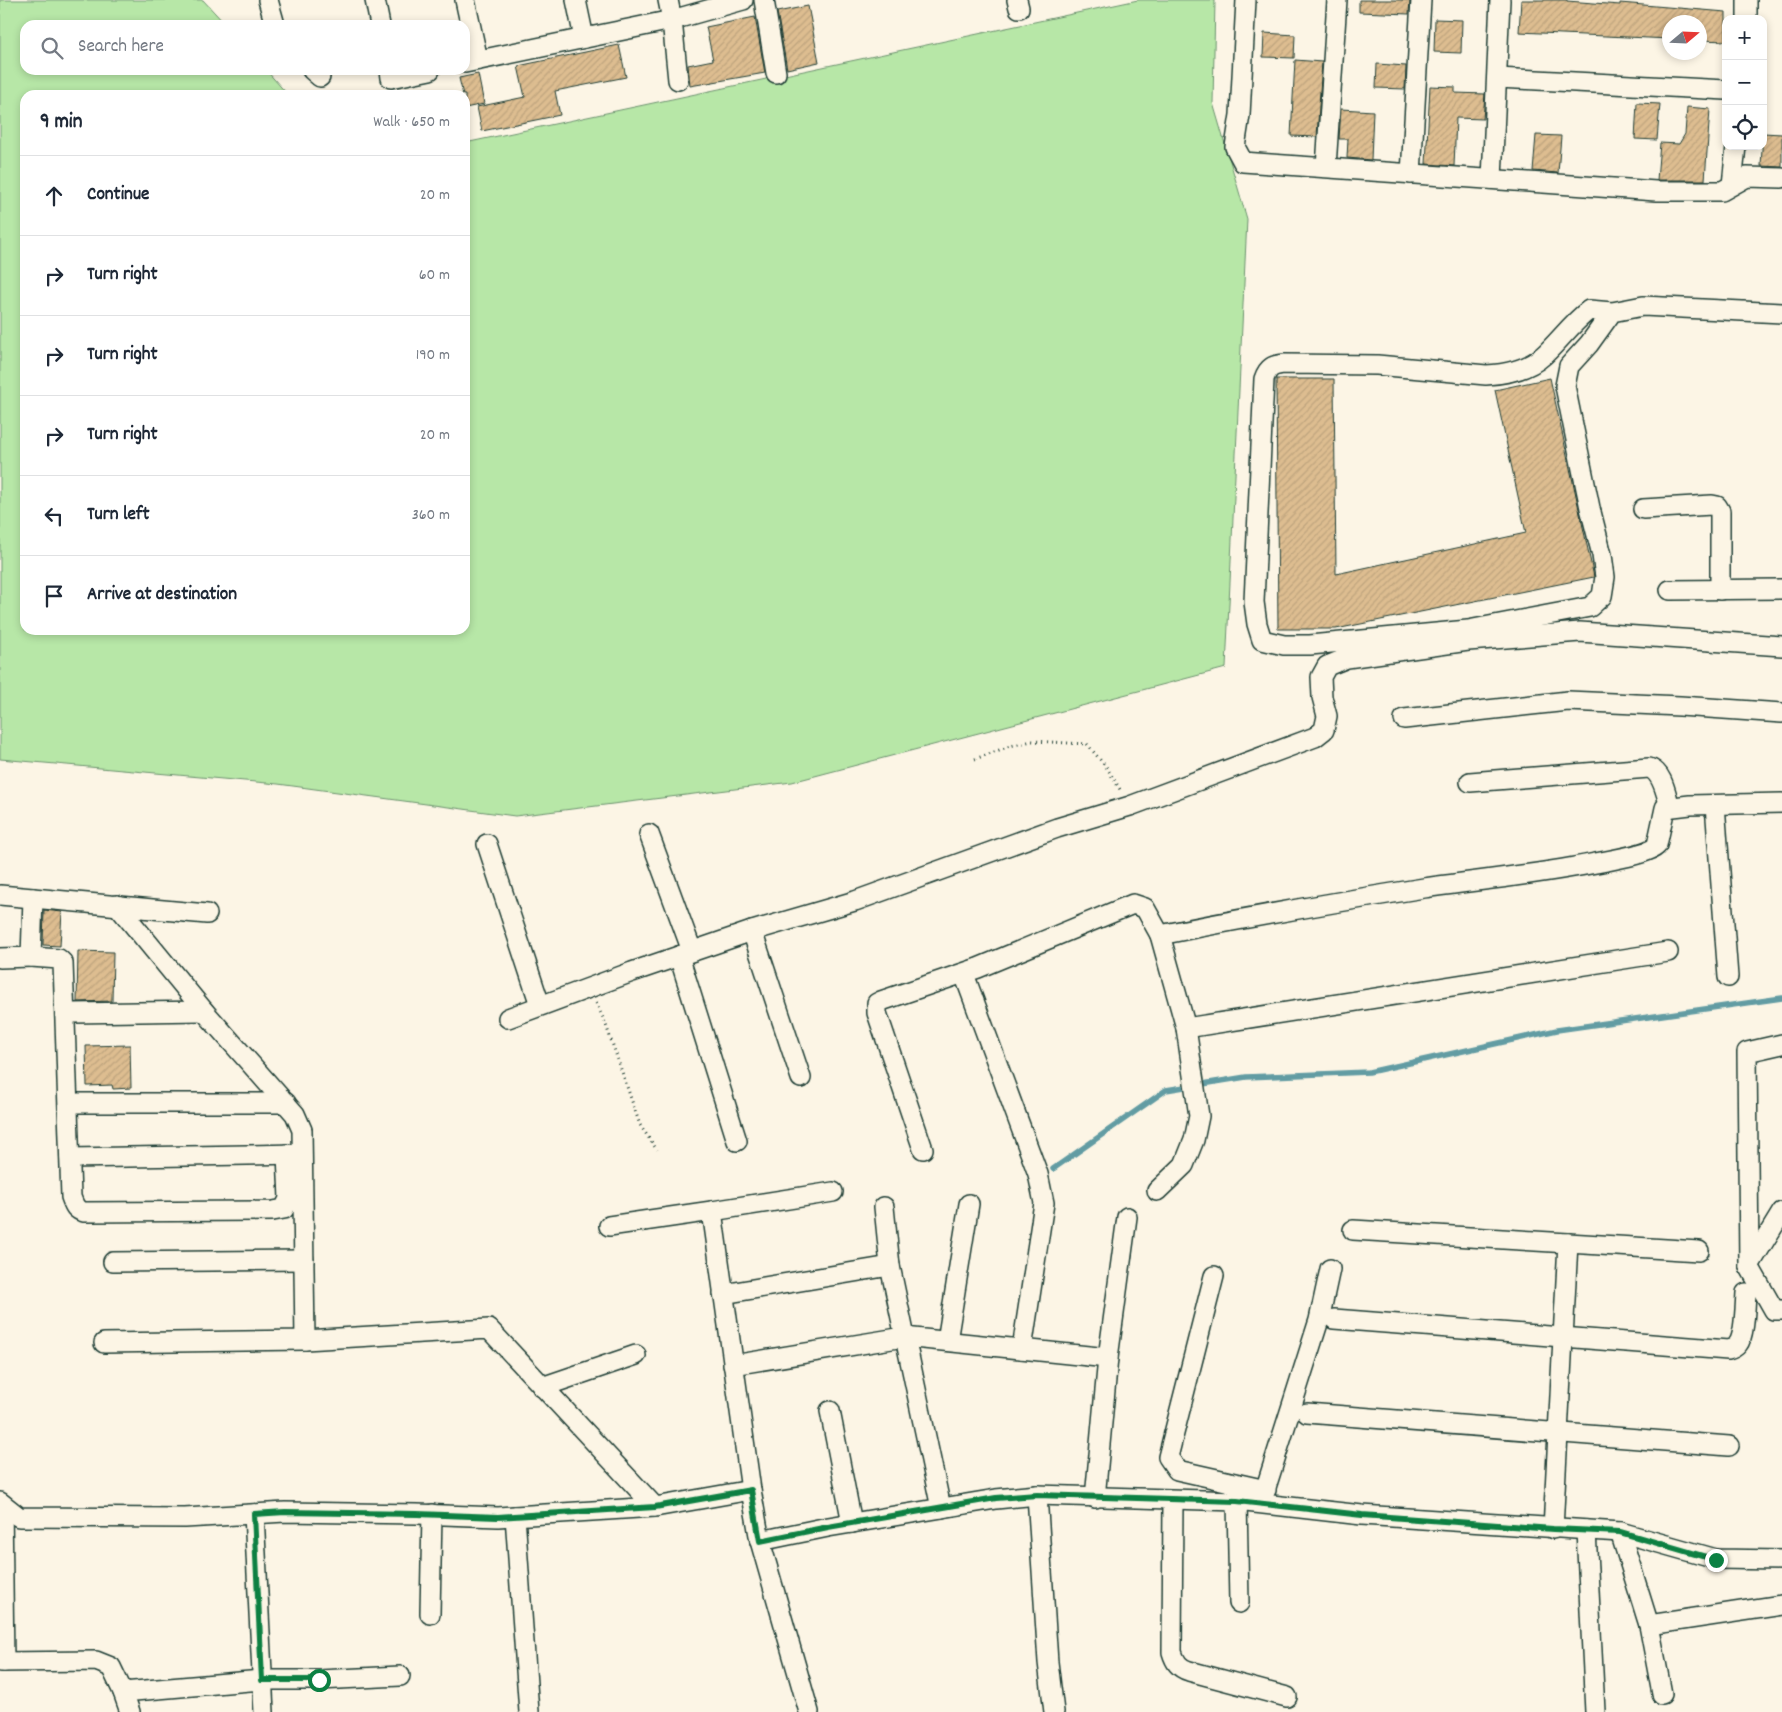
<!DOCTYPE html>
<meta charset="utf-8">
<style>
body{margin:0;font-family:Dekko,sans-serif;background:#f6f6f7;color:#1f2937}
.controls{position:absolute;right:15px;top:15px;display:grid;overflow:hidden;border-radius:10px;box-shadow:0 2px 8px #0003}
.controls button{width:45px;height:45px;display:grid;place-items:center;padding:0;border:0;border-bottom:1px solid #e0e1e3;background:#fff;color:#1f2937;font:25px sans-serif}
.compass{position:absolute;left:1662px;top:15px;width:45px;height:45px;border-radius:50%;background:#fff;box-shadow:0 2px 8px #0003;rotate:71deg}
.stop{position:absolute;width:15px;height:15px;margin:-11px;border:4px solid #0b8043;border-radius:50%;background:#fff}
.stop.end{background:#0b8043;border-color:#fff;box-shadow:0 1px 5px #0008}
.list{margin:0;padding:0;list-style:none}
h2{display:flex;justify-content:space-between;align-items:center;height:65px;margin:0;padding:0 20px;font-size:21px}
h2 small{font-size:16px;font-weight:400;color:#747a83}
.list li{display:grid;grid-template-columns:32px 1fr auto;gap:15px;align-items:center;box-sizing:border-box;height:80px;padding:0 20px;border-top:1px solid #e0e1e3}
.list b{display:block;font-size:19px;white-space:nowrap}
.list em{font-size:16px;font-style:normal;color:#747a83}
.icon{flex:none;width:28px;height:28px;fill:none;stroke:currentColor;stroke-width:2;stroke-linecap:round;stroke-linejoin:round}
.map{position:relative;flex:none;width:1782px;height:1712px;overflow:hidden}
.search{position:absolute;background:#fff;box-shadow:0 2px 8px #0003;left:20px;top:20px;width:450px;height:55px;display:flex;align-items:center;gap:12px;box-sizing:border-box;padding:0 18px;border-radius:15px;color:#747a83;font-size:19px}
.panel{position:absolute;background:#fff;box-shadow:0 2px 8px #0003;left:20px;top:90px;width:450px;height:545px;border-radius:15px}
.map>svg:first-child{display:block}
</style>
<div class="map">
<svg width="1782" height="1712" viewBox="0 0 1782 1712">
<defs>
<pattern id="building-hatch" width="6" height="6" patternUnits="userSpaceOnUse" patternTransform="scale(1.25)"><rect width="6" height="6" fill="#ddbd90"/><path d="M-1 1l2-2M0 6l6-6M5 7l2-2" fill="none" stroke="#bda37d"/></pattern>
</defs>
<rect width="100%" height="100%" fill="#fcf5e5"/>
<filter id="ink" filterUnits="userSpaceOnUse"><feTurbulence type="fractalNoise" baseFrequency=".02" numOctaves="2"/><feDisplacementMap in="SourceGraphic" scale="10" xChannelSelector="R" yChannelSelector="G"/><feConvolveMatrix kernelMatrix="1 2 1 2 8 2 1 2 1" color-interpolation-filters="sRGB"/></filter>
<g filter="url(#ink)">
<path fill="#b7e7a7" stroke="#6b926e" d="M0 0H203L226 25H25V70H266L288 95H25V630H465V143L1138 0H1215L1213 103 1247 219 1226 668 792 782 515 816 278 784 0 759Z"/>
<g fill="none" stroke-linecap="round" stroke-linejoin="round">
<path stroke="#629ca3" stroke-width="5.5" d="M1053 1169 1166 1090 1246 1077 1369 1072 1557 1030 1782 998"/>
</g>
<g fill="url(#building-hatch)" stroke="#1f3d34">
<path d="M1359 0H1410L1409 14 1359 12Z"/>
<path d="M1521 0H1567V1L1620 5V3L1726 12V41L1700 40V22H1670V39L1519 32Z"/>
<path d="M808 6 819 62 787 69 777 12Z"/>
<path d="M755 17 765 73 690 86 688 65 713 60 706 27Z"/>
<path d="M1435 19 1462 20 1461 53 1434 52Z"/>
<path d="M1264 33 1295 35 1294 58 1263 57Z"/>
<path d="M619 45 626 77 555 91 560 115 482 131 477 107 525 97 518 66Z"/>
<path d="M1295 60 1322 62 1317 137 1291 136Z"/>
<path d="M1377 64 1406 66 1405 89 1376 88Z"/>
<path d="M478 74 484 104 465 108V95H463L459 78Z"/>
<path d="M1430 86 1455 87V93L1485 94 1483 119 1456 118 1454 166 1426 164Z"/>
<path d="M1637 103 1660 104 1657 140 1635 139Z"/>
<path d="M1687 107 1710 109 1705 180H1657L1660 143 1679 144 1685 134Z"/>
<path d="M1341 109 1373 111 1371 160 1347 158 1348 139H1339Z"/>
<path d="M1763 133 1782 134V167L1761 166Z"/>
<path d="M1536 135 1561 136 1558 173 1533 171Z"/>
<path d="M1550 378 1594 577 1336 629H1278L1276 379H1334L1336 574 1526 533 1495 390Z"/>
<path d="M44 910 62 912 60 946 43 945Z"/>
<path d="M78 951 113 952 112 1001 77 1002Z"/>
<path d="M130 1045 131 1088 113 1089 112 1085 87 1086 86 1046Z"/>
</g>
<g fill="none" stroke-linecap="round" stroke-linejoin="round">
<g stroke="#1f3d34" stroke-width="22">
<g id="minor">
<path d="M268 0 275 25"/>
<path d="M375 0 380 25"/>
<path d="M465 0 478 60"/>
<path d="M576 0 584 38"/>
<path d="M668 0 672 20 678 80"/>
<path d="M764 0 776 73"/>
<path d="M1017 0 1019 8"/>
<path d="M1246 0 1240 115 1235 147 1243 162 1656 191H1722L1747 177 1782 178"/>
<path d="M1747 19V0"/>
<path d="M465 63 672 20 743 0"/>
<path d="M312 70 320 77"/>
<path d="M390 70 391 78 430 70"/>
<path d="M1497 78 1726 90"/>
<path d="M1326 167 1337 0"/>
<path d="M1411 174 1421 0"/>
<path d="M1492 179 1500 0"/>
<path d="M1732 185 1736 146"/>
<path d="M1612 312 1589 344 1569 366 1565 386 1590 508 1602 555 1605 577 1602 596 1590 607 1468 630 1310 645H1284L1262 640 1257 624 1254 602 1264 379C1268 367 1273 365 1285 364L1377 365 1486 375C1506 374 1529 369 1544 355 1560 340 1572 323 1589 310L1612 312 1643 306 1782 313"/>
<path d="M1643 509 1712 505 1717 506 1720 511V590"/>
<path d="M1670 590 1782 589"/>
<path d="M1404 719 1568 701 1680 706 1782 713"/>
<path d="M1470 782 1649 768C1663 772 1666 795 1670 807"/>
<path d="M1715 805 1728 977"/>
<path d="M649 834 692 951"/>
<path d="M487 844 540 1005"/>
<path d="M0 895 207 914"/>
<path d="M117 905 204 1011 295 1114 302 1130 305 1340"/>
<path d="M752 931 801 1078"/>
<path d="M679 956 737 1141"/>
<path d="M31 957 59 959 63 963 71 1197C74 1205 75 1210 84 1212L273 1211 284 1209 289 1199 287 1154"/>
<path d="M0 958 31 957 33 898"/>
<path d="M964 974 1038 1174 1044 1203 1022 1349"/>
<path d="M74 1013 204 1011"/>
<path d="M508 1018 632 972 752 931 855 901 1057 828 1130 806 1315 737 1324 730 1327 716 1322 697 1321 677 1327 666 1347 658 1468 641 1580 632 1782 646"/>
<path d="M1186 1028 1668 952"/>
<path d="M1782 1044 1747 1052 1749 1266 1774 1310H1782"/>
<path d="M78 1103H286"/>
<path d="M923 1149 877 1013V1003L881 1001 978 968 1133 904 1145 908 1160 935C1248 917 1336 902 1424 888 1474 881 1524 876 1574 867 1589 864 1651 855 1657 845L1665 808 1690 805 1782 803"/>
<path d="M70 1158 298 1154"/>
<path d="M1157 1191 1184 1165 1194 1140 1199 1116 1186 1028 1160 935"/>
<path d="M884 1207 890 1266 941 1508"/>
<path d="M712 1211 833 1192"/>
<path d="M609 1226 712 1211 751 1490"/>
<path d="M1353 1230 1568 1243 1553 1529"/>
<path d="M1568 1243 1699 1251"/>
<path d="M113 1262 304 1260"/>
<path d="M1749 1266 1782 1212"/>
<path d="M1214 1276 1168 1457 1177 1470 1266 1490"/>
<path d="M723 1294 890 1266"/>
<path d="M1334 1319 1728 1350C1732 1349 1735 1348 1738 1344 1745 1335 1745 1306 1746 1293"/>
<path d="M947 1341 969 1204"/>
<path d="M104 1343 305 1340 489 1329 655 1507"/>
<path d="M733 1365 904 1337 1108 1358"/>
<path d="M542 1387 636 1355"/>
<path d="M830 1411 852 1523"/>
<path d="M1307 1413 1729 1446"/>
<path d="M1037 1495 1048 1662 1054 1712"/>
<path d="M1095 1498 1108 1358 1127 1217"/>
<path d="M1173 1500 1172 1652C1175 1662 1179 1668 1189 1671L1287 1697"/>
<path d="M1262 1500 1319 1320 1330 1269"/>
<path d="M1237 1501 1239 1603"/>
<path d="M0 1502 19 1517 185 1518 285 1512 417 1514 498 1517 655 1507 751 1490 760 1541 828 1527 996 1499 1037 1495 1237 1501 1362 1515 1620 1532 1716 1559 1782 1560"/>
<path d="M2 1504 4 1662"/>
<path d="M254 1514 264 1712"/>
<path d="M515 1516 529 1712"/>
<path d="M1586 1530 1595 1712"/>
<path d="M1620 1532 1649 1625 1662 1694"/>
<path d="M760 1541 809 1712"/>
<path d="M430 1614 432 1514"/>
<path d="M1649 1625 1782 1605"/>
<path d="M0 1662 96 1661 111 1667 123 1692 262 1680H319L400 1676"/>
<path d="M123 1692 130 1712"/>
</g>
</g>
<g stroke="#1f3d34" stroke-width="3" stroke-dasharray="1 4" stroke-linecap="butt">
<path d="M975 759 1010 746 1032 741 1087 744 1107 768 1121 791"/>
<path d="M596 1003 605 1022 640 1125 657 1150"/>
</g>
<use href="#minor" stroke="#fcf5e5" stroke-width="19"/>
</g>
</g>
<g fill="none" stroke-linecap="round" stroke-linejoin="round" filter="url(#ink)">
<path stroke="#0b8043" stroke-width="6" d="M319 1680H262L254 1514 285 1512 417 1514 498 1517 655 1507 751 1490 760 1541 828 1527 996 1498 1037 1495 1237 1501 1362 1515 1553 1529 1620 1532 1716 1560"/>
</g>
</svg>
<div class="controls">
<button>+</button>
<button>−</button>
<button><svg class="icon" aria-label="locate" viewBox="0 0 24 24"><circle cx="12" cy="12" r="6"/><path d="M12 2v4M12 18v4M2 12h4M18 12h4"/></svg></button>
</div>
<svg class="compass" viewBox="-18 -18 36 36"><path d="M0-13l5 13h-10z" fill="#e53935"/><path d="M0 13l5-13h-10z" fill="#747a83"/></svg>
<div class="stop" style="left:319px;top:1680px"></div>
<div class="stop end" style="left:1716px;top:1560px"></div>
<div class="search"><svg class="icon" aria-label="search" viewBox="0 0 24 24"><circle cx="10" cy="10" r="6"/><path d="M15 15l6 6"/></svg>Search here</div>
<section class="panel">
<h2>9 min<small>Walk · 650 m</small></h2>
<ul class="list">
<li><svg class="icon" aria-label="ahead" viewBox="0 0 24 24"><path d="M12 20V5M6 11l6-6 6 6"/></svg><div><b>Continue</b></div><em>20 m</em></li>
<li><svg class="icon" aria-label="right" viewBox="0 0 24 24"><path d="M7 20v-9h11M14 6l5 5-5 5"/></svg><div><b>Turn right</b></div><em>60 m</em></li>
<li><svg class="icon" aria-label="right" viewBox="0 0 24 24"><path d="M7 20v-9h11M14 6l5 5-5 5"/></svg><div><b>Turn right</b></div><em>190 m</em></li>
<li><svg class="icon" aria-label="right" viewBox="0 0 24 24"><path d="M7 20v-9h11M14 6l5 5-5 5"/></svg><div><b>Turn right</b></div><em>20 m</em></li>
<li><svg class="icon" aria-label="left" viewBox="0 0 24 24"><path d="M17 20v-9H6M10 6l-5 5 5 5"/></svg><div><b>Turn left</b></div><em>360 m</em></li>
<li><svg class="icon" aria-label="arrive" viewBox="0 0 24 24"><path d="M6 21V4h12l-3 4 3 4H6"/></svg><div><b>Arrive at destination</b></div></li>
</ul>
</section>
</div>
